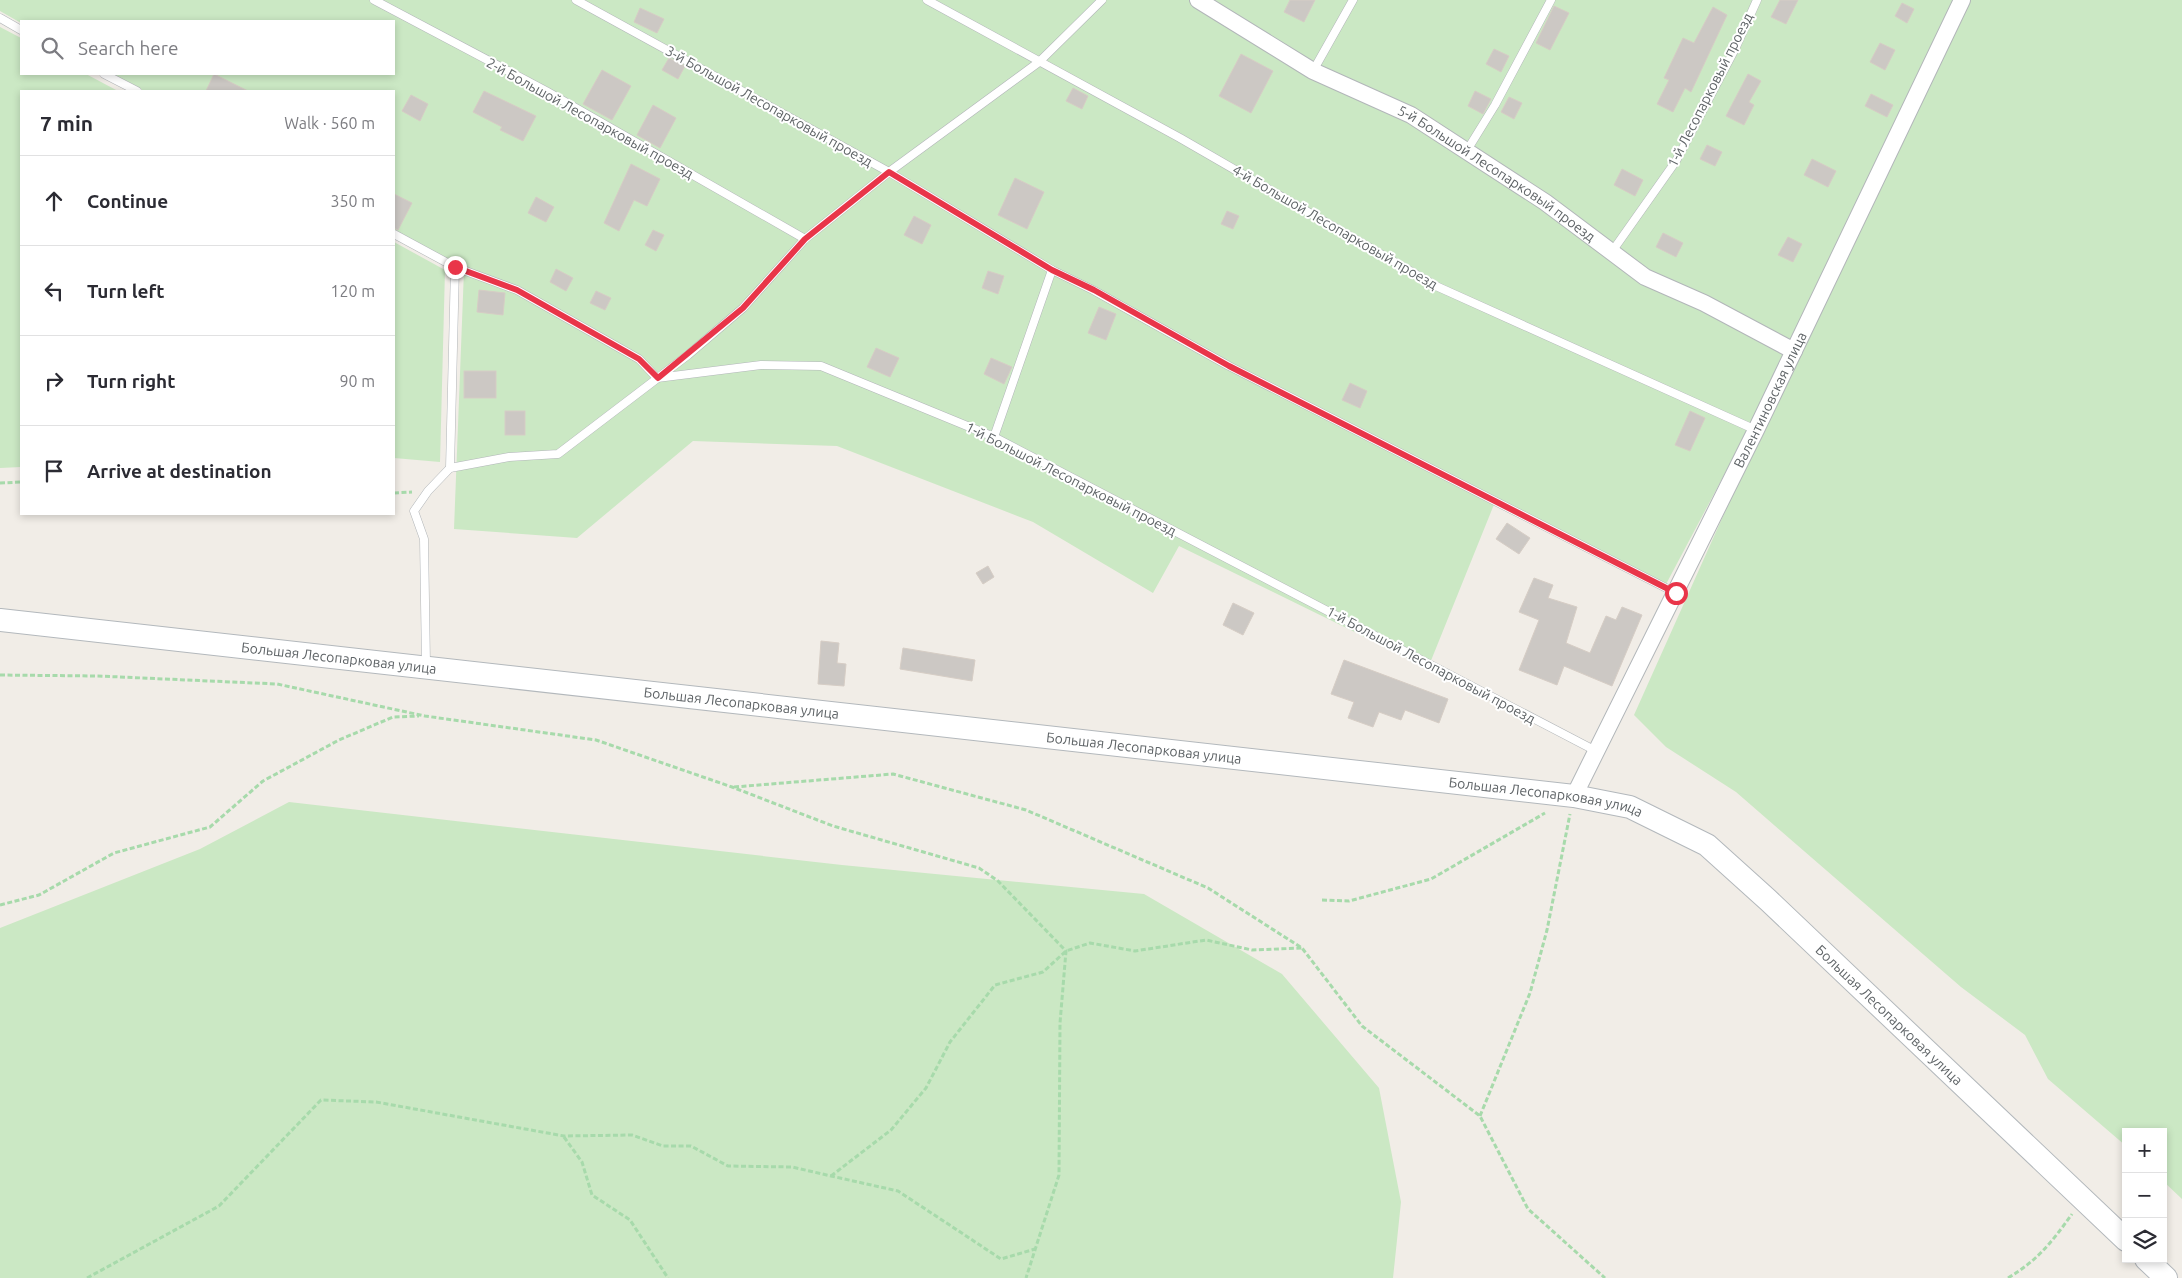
<!DOCTYPE html>
<meta charset="utf-8">
<style>
body{margin:0;font-family:Ubuntu,sans-serif;background:#f2f2f3;color:#2b2b33}
.controls{position:absolute;right:15px;bottom:15px;display:grid;overflow:hidden;border-radius:0px;box-shadow:0 2px 8px #0003}
.controls button{width:45px;height:45px;display:grid;place-items:center;padding:0;border:0;border-bottom:1px solid #e1e1e2;background:#fff;color:#2b2b33;font:25px sans-serif}
.stop{position:absolute;width:15px;height:15px;margin:-11px;border:4px solid #e93549;border-radius:50%;background:#fff}
.stop.end{background:#e93549;border-color:#fff;box-shadow:0 1px 5px #0008}
.list{margin:0;padding:0;list-style:none}
h2{display:flex;justify-content:space-between;align-items:center;height:65px;margin:0;padding:0 20px;font-size:21px}
h2 small{font-size:16px;font-weight:400;color:#7c7c81}
.list li{display:grid;grid-template-columns:32px 1fr auto;gap:15px;align-items:center;box-sizing:border-box;height:90px;padding:0 20px;border-top:1px solid #e1e1e2}
.list b{display:block;font-size:19px;white-space:nowrap}
.list em{font-size:16px;font-style:normal;color:#7c7c81}
.icon{flex:none;width:28px;height:28px;fill:none;stroke:currentColor;stroke-width:2;stroke-linecap:round;stroke-linejoin:round}
.map{position:relative;flex:none;width:2182px;height:1278px;overflow:hidden}
.search{position:absolute;background:#fff;box-shadow:0 2px 8px #0003;left:20px;top:20px;width:375px;height:55px;display:flex;align-items:center;gap:12px;box-sizing:border-box;padding:0 18px;border-radius:0px;color:#7c7c81;font-size:19px}
.panel{position:absolute;background:#fff;box-shadow:0 2px 8px #0003;left:20px;top:90px;width:375px;height:425px;border-radius:0px}
.map>svg:first-child{display:block}
</style>
<div class="map">
<svg width="2182" height="1278" viewBox="0 0 2182 1278">
<rect width="100%" height="100%" fill="#f1ede7"/>
<g fill="#cbe8c4">
<path d="M0 0H2182V1199L2163 1181V1132H2126V1146L2048 1079 2025 1035 1961 987 1736 792 1666 747 1634 715 1835 266 1664 588 1495 502 1428 668 1179 546 1153 593 1033 522 837 446 693 441 577 538 454 529 464 270 394 231V91H144L113 74H394V21L21 23 0 11Z"/>
<path d="M0 27 21 38V74H86L118 91H21V467L0 468Z"/>
<path d="M394 242 445 270 440 462 394 458Z"/>
<path d="M289 802 842 865 1144 894 1282 974 1379 1088 1401 1202 1393 1278H0V928L200 849Z"/>
</g>
<g fill="#ccc8c4" stroke="#d6cdc5">
<path d="M1290 0H1315L1304 22 1284 12Z"/>
<path d="M1780 0H1798L1786 24 1771 17Z"/>
<path d="M1902 3 1914 9 1907 23 1895 16Z"/>
<path d="M1554 6 1569 13 1550 50 1536 43Z"/>
<path d="M1713 7 1727 15 1691 92 1685 88 1673 112 1657 104 1669 80 1664 78 1683 38 1694 43Z"/>
<path d="M640 8 664 19 657 33 634 22Z"/>
<path d="M1880 43 1895 50 1885 70 1870 62Z"/>
<path d="M1494 49 1509 56 1501 72 1486 64Z"/>
<path d="M1241 54 1273 71 1251 113 1219 96Z"/>
<path d="M669 58 685 66 678 79 662 70Z"/>
<path d="M602 70 631 86 612 120 583 104Z"/>
<path d="M214 74 248 91H206Z"/>
<path d="M1748 74 1761 81 1749 102 1754 105 1744 125 1726 116Z"/>
<path d="M1073 88 1088 96 1082 109 1066 101Z"/>
<path d="M484 91 536 116 523 141 500 130 502 127 473 112Z"/>
<path d="M1475 91 1491 99 1483 114 1468 106Z"/>
<path d="M1871 94 1893 105 1887 117 1865 106Z"/>
<path d="M411 95 428 104 420 121 402 111Z"/>
<path d="M1509 97 1522 103 1514 119 1501 112Z"/>
<path d="M653 105 676 118 660 148 637 135Z"/>
<path d="M1707 145 1722 152 1715 166 1700 159Z"/>
<path d="M1812 159 1836 171 1828 187 1804 175Z"/>
<path d="M631 164 660 179 647 206 634 200 619 231 604 223Z"/>
<path d="M1622 169 1643 180 1635 196 1614 185Z"/>
<path d="M1015 178 1044 192 1027 229 998 215Z"/>
<path d="M394 194 412 203 398 230 394 228Z"/>
<path d="M536 197 554 207 546 222 528 213Z"/>
<path d="M1227 211 1239 216 1233 229 1221 224Z"/>
<path d="M914 216 931 225 922 244 904 235Z"/>
<path d="M653 230 664 235 656 251 645 245Z"/>
<path d="M1663 233 1683 243 1676 257 1656 247Z"/>
<path d="M1788 237 1802 244 1793 262 1778 255Z"/>
<path d="M556 269 573 278 566 291 550 282Z"/>
<path d="M988 271 1004 276 998 294 982 288Z"/>
<path d="M479 290 505 293 503 315 477 312Z"/>
<path d="M596 291 611 298 605 310 590 303Z"/>
<path d="M1099 307 1116 314 1106 340 1088 333Z"/>
<path d="M876 348 899 358 890 377 867 367Z"/>
<path d="M991 358 1012 367 1004 384 984 374Z"/>
<rect x="464" y="371" width="32" height="27"/>
<path d="M1350 383 1367 391 1360 408 1342 400Z"/>
<rect x="505" y="411" width="20" height="24"/>
<path d="M1690 411 1705 418 1690 451 1675 445Z"/>
<path d="M1507 523 1530 538 1519 554 1496 539Z"/>
<path d="M988 566 994 577 983 584 976 573Z"/>
<path d="M1534 578 1553 585 1548 598 1577 607 1566 643 1590 653 1606 616 1616 620 1622 607 1642 615 1612 686 1564 666 1557 685 1519 670 1539 620 1519 612Z"/>
<path d="M1233 603 1254 613 1243 635 1223 625Z"/>
<path d="M821 641 839 643 837 663 846 664 844 686 818 684Z"/>
<path d="M903 648 975 660 972 681 900 669Z"/>
<path d="M1344 660 1448 699 1439 723 1405 710 1401 720 1379 712 1373 727 1348 718 1354 702 1331 694Z"/>
</g>
<g fill="none" stroke-linecap="round" stroke-linejoin="round">
<g stroke="#b2b6b9" stroke-width="9">
<g id="service">
<path d="M374 0 546 91 805 239"/>
<path d="M576 0 889 172 1052 270 1093 290 1229 366 1676 593"/>
<path d="M927 0 1180 138 1436 286 1756 430"/>
<path d="M0 18 21 30"/>
<path d="M1313 71 1353 0"/>
<path d="M104 74 137 91"/>
<path d="M1466 152 1495 105 1551 0"/>
<path d="M394 234 455 267 517 290 639 359 657 378 761 365 821 366 994 437 1596 751"/>
<path d="M1611 253 1676 161 1735 49 1757 0"/>
<path d="M994 437 1052 270"/>
<path d="M450 468 455 267"/>
<path d="M426 664 424 539 414 511 428 491 450 468 509 457 558 454 688 355 743 308 805 239 889 172 1039 62 1102 0"/>
</g>
</g>
<g stroke="#b2b6b9" stroke-width="18">
<g id="minor">
<path id="s1" d="M1198 0 1313 71 1411 115 1545 202 1645 277 1704 303 1794 351"/>
<path id="s2" d="M1574 796 1756 430 1962 0"/>
</g>
</g>
<g stroke="#b3b8bc" stroke-width="24">
<g id="secondary">
<path id="s3" d="M0 620 1574 796 1630 807 1707 845 1768 900 2126 1240"/>
<path d="M2146 1259 2166 1278"/>
</g>
</g>
<g stroke="#a7daab" stroke-width="3" stroke-dasharray="5 2.5" stroke-linecap="butt">
<path d="M0 483 21 482"/>
<path d="M394 493 412 492"/>
<path d="M0 675 98 676 277 684 425 716 596 740 732 787 833 826 979 868 998 881 1066 951 1060 1023 1059 1175 1026 1278"/>
<path d="M734 787 893 774 1026 810 1208 888 1302 948 1362 1026 1480 1116 1528 1209 1605 1278"/>
<path d="M1322 900 1349 901 1431 879 1545 813"/>
<path d="M0 905 39 895 114 853 210 827 263 781 339 740 393 717 419 716"/>
<path d="M1480 1116 1530 993 1547 930 1570 814"/>
<path d="M564 1137 582 1162 592 1195 630 1220 668 1278"/>
<path d="M831 1176 891 1130 926 1088 950 1042 995 985 1043 972 1066 951 1090 943 1135 951 1206 940 1252 950 1302 948"/>
<path d="M87 1278 219 1206 321 1100 376 1102 564 1136 632 1135 663 1146H691L728 1166 792 1167 831 1176 898 1191 1001 1259 1035 1249"/>
<path d="M2008 1278C2038 1260 2052 1242 2072 1214"/>
</g>
<use href="#service" stroke="#fff" stroke-width="8"/>
<use href="#minor" stroke="#fff" stroke-width="16"/>
<use href="#secondary" stroke="#fff" stroke-width="22"/>
</g>
<g fill="none" stroke-linecap="round" stroke-linejoin="round">
<path stroke="#e93549" stroke-width="6" d="M455 267 517 290 639 359 658 378 743 308 805 239 889 172 1052 270 1094 290 1229 366 1676 593"/>
</g>
<g text-anchor="middle" stroke-width="4" stroke-linejoin="round" paint-order="stroke">
<g font-size="14" fill="#5f6467" stroke="#fff">
<text transform="translate(1710 90) rotate(-63)" y="5">1-й Лесопарковый проезд</text>
<text transform="translate(769 106) rotate(29)" y="5">3-й Большой Лесопарковый проезд</text>
<text transform="translate(590 118) rotate(29)" y="5">2-й Большой Лесопарковый проезд</text>
<text dy="5" stroke="none"><textPath href="#s1" startOffset="346">5-й Большой Лесопарковый проезд</textPath></text>
<text transform="translate(1335 227) rotate(30)" y="5">4-й Большой Лесопарковый проезд</text>
<text dy="5" stroke="none"><textPath href="#s2" startOffset="442">Валентиновская улица</textPath></text>
<text transform="translate(1071 479) rotate(27)" y="5">1-й Большой Лесопарковый проезд</text>
<text dy="5" stroke="none"><textPath href="#s3" startOffset="341">Большая Лесопарковая улица</textPath></text>
<text transform="translate(1431 665) rotate(28)" y="5">1-й Большой Лесопарковый проезд</text>
<text dy="5" stroke="none"><textPath href="#s3" startOffset="746">Большая Лесопарковая улица</textPath></text>
<text dy="5" stroke="none"><textPath href="#s3" startOffset="1151">Большая Лесопарковая улица</textPath></text>
<text dy="5" stroke="none"><textPath href="#s3" startOffset="1556">Большая Лесопарковая улица</textPath></text>
<text dy="5" stroke="none"><textPath href="#s3" startOffset="1976">Большая Лесопарковая улица</textPath></text>
</g>
</g>
</svg>
<div class="controls">
<button>+</button>
<button>−</button>
<button><svg class="icon" aria-label="layers" viewBox="0 0 24 24"><path d="M12 4l9 5-9 5-9-5zM3 14l9 5 9-5"/></svg></button>
</div>
<div class="stop" style="left:1676px;top:593px"></div>
<div class="stop end" style="left:455px;top:267px"></div>
<div class="search"><svg class="icon" aria-label="search" viewBox="0 0 24 24"><circle cx="10" cy="10" r="6"/><path d="M15 15l6 6"/></svg>Search here</div>
<section class="panel">
<h2>7 min<small>Walk · 560 m</small></h2>
<ul class="list">
<li><svg class="icon" aria-label="ahead" viewBox="0 0 24 24"><path d="M12 20V5M6 11l6-6 6 6"/></svg><div><b>Continue</b></div><em>350 m</em></li>
<li><svg class="icon" aria-label="left" viewBox="0 0 24 24"><path d="M17 20v-9H6M10 6l-5 5 5 5"/></svg><div><b>Turn left</b></div><em>120 m</em></li>
<li><svg class="icon" aria-label="right" viewBox="0 0 24 24"><path d="M7 20v-9h11M14 6l5 5-5 5"/></svg><div><b>Turn right</b></div><em>90 m</em></li>
<li><svg class="icon" aria-label="arrive" viewBox="0 0 24 24"><path d="M6 21V4h12l-3 4 3 4H6"/></svg><div><b>Arrive at destination</b></div></li>
</ul>
</section>
</div>
